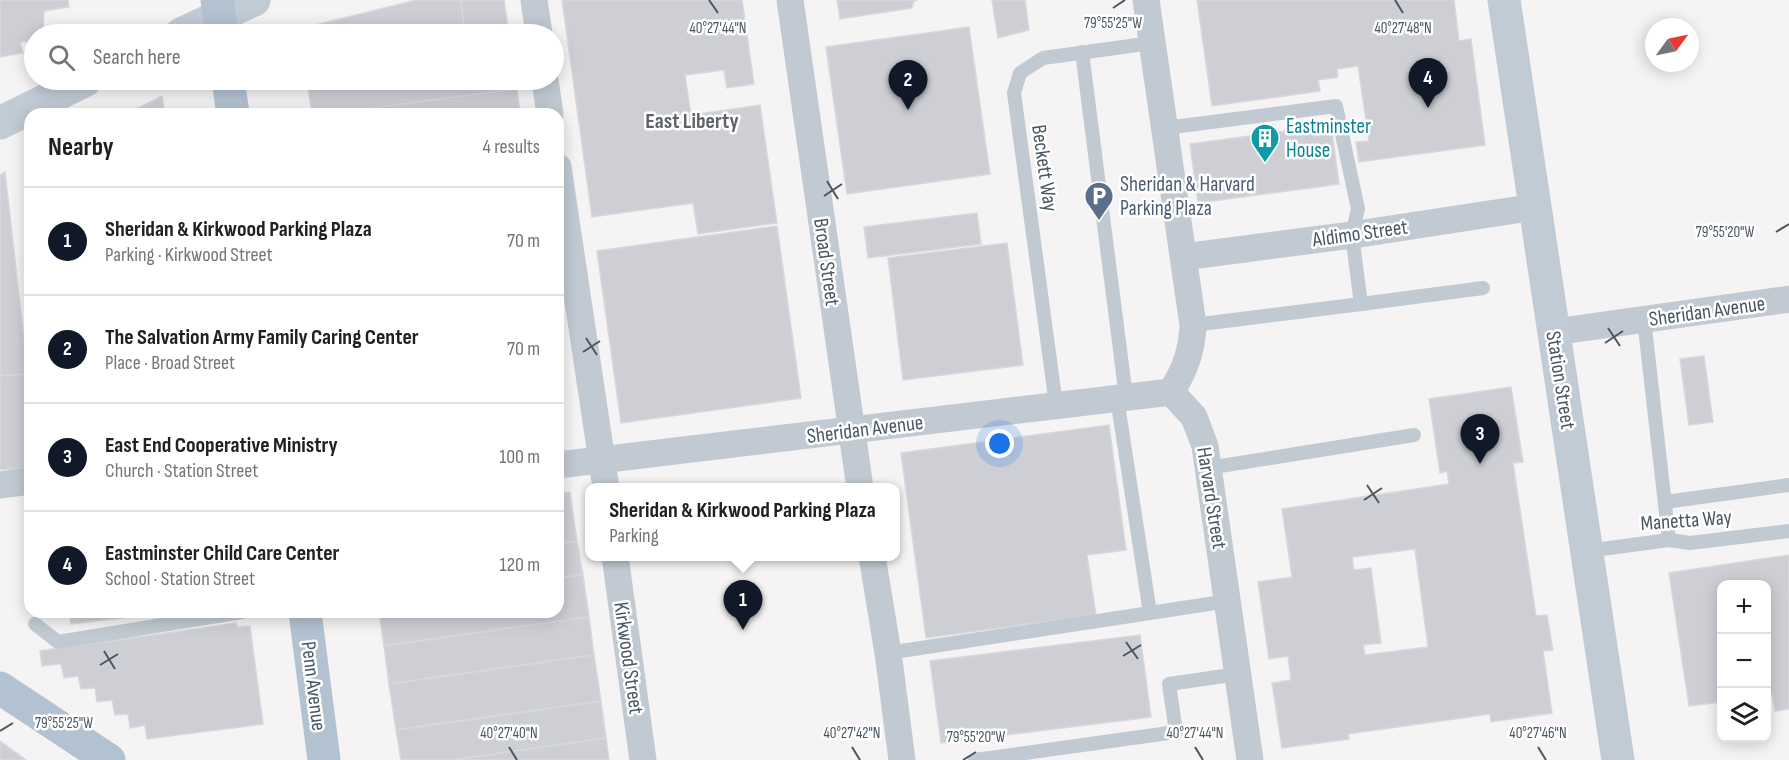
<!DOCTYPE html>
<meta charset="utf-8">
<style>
body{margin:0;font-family:"Sofia Sans Condensed",sans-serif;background:#f2f2f2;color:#202124}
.controls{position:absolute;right:18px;bottom:18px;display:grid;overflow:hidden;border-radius:12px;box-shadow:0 3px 15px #0003}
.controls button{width:54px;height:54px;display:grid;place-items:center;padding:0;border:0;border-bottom:2px solid #e0e0e0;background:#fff;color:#202124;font:30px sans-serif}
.compass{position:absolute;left:1645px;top:18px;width:54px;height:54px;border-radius:50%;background:#fff;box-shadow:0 3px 15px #0003;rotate:57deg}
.you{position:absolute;left:1000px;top:444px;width:21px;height:21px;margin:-15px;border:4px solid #fff;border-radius:50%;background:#1a73e8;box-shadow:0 0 0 9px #1a73e833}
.badge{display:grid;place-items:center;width:39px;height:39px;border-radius:50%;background:#111827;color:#fff;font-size:20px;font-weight:700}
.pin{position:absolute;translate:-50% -50px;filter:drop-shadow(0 2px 3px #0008)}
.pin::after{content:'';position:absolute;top:32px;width:21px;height:18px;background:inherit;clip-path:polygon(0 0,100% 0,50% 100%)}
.popup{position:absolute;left:585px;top:483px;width:315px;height:78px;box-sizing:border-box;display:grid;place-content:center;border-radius:12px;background:#fff;filter:drop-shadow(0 2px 4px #0005);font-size:20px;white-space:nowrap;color:#757577}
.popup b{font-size:22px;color:#202124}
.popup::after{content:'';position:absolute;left:50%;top:100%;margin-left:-12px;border:12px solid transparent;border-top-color:#fff}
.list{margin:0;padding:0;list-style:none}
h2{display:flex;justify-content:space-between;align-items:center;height:78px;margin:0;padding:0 24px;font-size:26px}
h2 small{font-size:20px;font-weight:400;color:#757577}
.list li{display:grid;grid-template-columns:39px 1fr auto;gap:18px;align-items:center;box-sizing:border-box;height:108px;padding:0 24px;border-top:2px solid #e0e0e0}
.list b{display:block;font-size:22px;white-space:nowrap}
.list p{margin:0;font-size:20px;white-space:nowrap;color:#757577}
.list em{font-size:20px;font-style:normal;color:#757577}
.icon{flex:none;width:33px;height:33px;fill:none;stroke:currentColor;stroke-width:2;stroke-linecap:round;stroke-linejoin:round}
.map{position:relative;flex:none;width:1789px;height:760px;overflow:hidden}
.search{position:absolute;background:#fff;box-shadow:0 3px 15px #0003;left:24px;top:24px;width:540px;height:66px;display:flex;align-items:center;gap:15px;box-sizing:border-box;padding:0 21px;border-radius:33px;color:#757577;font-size:22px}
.panel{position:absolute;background:#fff;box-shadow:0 3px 15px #0003;left:24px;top:108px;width:540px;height:510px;border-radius:18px}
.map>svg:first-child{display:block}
</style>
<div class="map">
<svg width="1789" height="760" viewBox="0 0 1789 760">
<rect width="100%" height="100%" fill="#f5f3f3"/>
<g fill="#cdcfd5" stroke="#d7d9de" stroke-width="1.5" fill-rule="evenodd">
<path d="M0 0H68L69 7 44 11 43 34H34V41L20 42 23 53 0 57Z"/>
<path d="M416 0H461L465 34H300L299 29Z"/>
<path d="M461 0H504L509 34H465Z"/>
<path d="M562 0H742L754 84 727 88 724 70 685 75 691 115 760 105 777 223 698 234 693 203 592 217Z"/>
<path d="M837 0H918L914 1 912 8 840 19Z"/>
<path d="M992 0H1025L1029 30 998 38Z"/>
<path d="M1197 0H1454L1459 41 1471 39 1485 145 1359 162 1356 142 1369 141 1358 66 1337 69 1338 77 1318 80 1320 91 1212 106Z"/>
<path d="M969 27 990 174 847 194 826 47Z"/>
<path d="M307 80H515L517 89 326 114H312Z"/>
<path d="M517 89 520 114H326Z"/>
<path d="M162 96 165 114H126Z"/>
<path d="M1331 125 1339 184 1198 203 1190 144Z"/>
<path d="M5 172 28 374 0 376V175Z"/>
<path d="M977 213 981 244 868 258 864 227Z"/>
<path d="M777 226 801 398 621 423 597 251Z"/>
<path d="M1007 243 1023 365 903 380 888 258Z"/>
<path d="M1704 356 1713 422 1689 425 1680 359Z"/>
<path d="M28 374 30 468 0 470V376Z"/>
<path d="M1511 387 1523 462 1513 463 1536 616 1547 615 1553 650 1543 651 1552 713 1491 722 1490 714 1348 734 1349 739 1282 748 1272 683 1291 680 1288 656 1269 659 1258 582 1292 577 1282 509 1449 484 1447 471 1440 473 1429 399ZM1415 549 1428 647 1365 655 1363 645 1381 643 1371 568 1354 570 1352 557Z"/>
<path d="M558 394 563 429 558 430Z"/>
<path d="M1109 425 1126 550 1087 555 1096 615 926 638 901 453Z"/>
<path d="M570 492 577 541 558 544V494Z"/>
<path d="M577 541 583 575 558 578V544Z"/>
<path d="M1789 555V709L1775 711 1772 694 1766 695V584H1722V702L1689 706 1669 573Z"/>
<path d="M583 575 589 617 384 646 379 612H558V578Z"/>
<path d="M69 612H173L71 624Z"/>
<path d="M589 617 594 655 389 684 384 646Z"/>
<path d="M236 623 237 627 250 626 263 724 147 739 145 725 130 728 128 714 115 715 112 700 97 702 95 688 81 689 78 676 64 678 61 664 42 666 40 651Z"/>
<path d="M1140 635 1151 717 941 743 930 661Z"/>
<path d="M594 655 601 701 396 730 389 684Z"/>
<path d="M601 701 606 738 453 760H401L396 730Z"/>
<path d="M606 738 609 760H453Z"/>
<path d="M0 741 26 760H0Z"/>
</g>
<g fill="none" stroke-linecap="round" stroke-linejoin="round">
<g stroke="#c1cad2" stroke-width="14">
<path d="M1082 52 1126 397"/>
<path d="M1165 128 1336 106 1358 209 1352 235 1361 304 1193 325"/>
<path d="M1361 304 1483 288"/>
<path d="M1644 319 1669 540"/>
<path d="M1117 398 1150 613 1228 601"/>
<path d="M1056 405 1014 93 1020 73 1043 58 1152 43"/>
<path d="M1208 468 1414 435"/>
<path d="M1665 502 1789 485"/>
<path d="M1587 551 1669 540 1690 543 1789 531"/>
<path d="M35 624 58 642 242 612"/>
<path d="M888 653 1150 613"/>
<path d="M975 760 1176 732 1169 684 1238 674"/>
</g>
<g stroke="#c1cad2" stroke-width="27">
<path d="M534 0 539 34"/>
<path d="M790 0 860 488"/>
<path d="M1146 0 1193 325C1192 351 1185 370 1171 392"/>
<path d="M545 80 550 114"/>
<path d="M558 167 606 488"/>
<path d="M1184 257 1352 235 1535 207"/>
<path d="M1554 332 1789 299"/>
<path d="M1171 392 1194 417 1205 446 1250 760"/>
<path d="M558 465 1171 392"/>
<path d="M0 485 30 481"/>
<path d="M615 556 643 760"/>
<path d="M872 556 888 653 902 760"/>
</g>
<g stroke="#c1cbd6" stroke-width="33">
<path d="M1504 0 1618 760"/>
<path d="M181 34 254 0"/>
<path d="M0 123 86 80"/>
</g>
<g stroke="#b3c2d1" stroke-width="33">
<path d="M217 0 222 34"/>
<path d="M228 80 233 114"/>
<path d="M305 612 324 760"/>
<path d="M0 688 109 760"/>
</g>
</g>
<path fill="none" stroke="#4a5661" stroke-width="2" d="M709 0 718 13M1395 0 1403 13M1113 8 1125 0M827 181 838 199M824 196 842 184M1776 232 1789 224M1608 328 1620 346M586 338 597 355M1605 343 1623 331M583 352 600 341M1367 485 1379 503M1364 500 1382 488M1126 642 1138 659M104 651 115 669M1123 656 1141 645M100 665 118 654M0 731 13 723M509 747 517 760M852 747 860 760M1195 747 1203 760M1538 747 1546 760M963 760 976 752"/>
<defs>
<g id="building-pin" transform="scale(1.5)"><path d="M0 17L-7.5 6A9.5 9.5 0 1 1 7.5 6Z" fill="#0f9aa8" stroke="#fff"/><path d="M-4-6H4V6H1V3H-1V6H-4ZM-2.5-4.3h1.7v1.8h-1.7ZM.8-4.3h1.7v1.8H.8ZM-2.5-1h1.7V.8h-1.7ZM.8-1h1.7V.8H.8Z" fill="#fff"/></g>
<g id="parking-pin" transform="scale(1.5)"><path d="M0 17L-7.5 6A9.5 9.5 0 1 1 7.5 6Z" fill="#5c6f8a" stroke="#fff"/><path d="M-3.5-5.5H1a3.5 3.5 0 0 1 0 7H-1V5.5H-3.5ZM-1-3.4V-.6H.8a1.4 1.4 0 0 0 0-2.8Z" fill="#fff"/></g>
</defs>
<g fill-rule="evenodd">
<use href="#building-pin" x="1265" y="138"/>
<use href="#parking-pin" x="1099" y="196"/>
</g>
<g text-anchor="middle" stroke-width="5" stroke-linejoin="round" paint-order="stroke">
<g font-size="21" fill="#0d838f" stroke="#fff" text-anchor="start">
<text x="1286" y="133">Eastminster<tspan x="1286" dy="24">House</tspan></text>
</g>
<g font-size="21" fill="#4a5661" stroke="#fff">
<text transform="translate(1045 168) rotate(82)" y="7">Beckett Way</text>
<text transform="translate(1360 233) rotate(-8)" y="7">Aldimo Street</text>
<text transform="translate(827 262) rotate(82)" y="7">Broad Street</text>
<text transform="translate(1707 311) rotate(-8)" y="7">Sheridan Avenue</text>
<text transform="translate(1561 380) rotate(81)" y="7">Station Street</text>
<text transform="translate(865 429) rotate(-7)" y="7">Sheridan Avenue</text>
<text transform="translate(1212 498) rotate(81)" y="7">Harvard Street</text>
<text transform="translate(1686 520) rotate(-4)" y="7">Manetta Way</text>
<text transform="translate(629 658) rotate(82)" y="7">Kirkwood Street</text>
<text transform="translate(314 686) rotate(83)" y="7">Penn Avenue</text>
</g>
<g font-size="21" fill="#4e5e75" stroke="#fff" text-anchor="start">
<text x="1120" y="191">Sheridan &amp; Harvard<tspan x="1120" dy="24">Parking Plaza</tspan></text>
</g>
<g font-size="22" font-weight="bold" fill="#5f6368" stroke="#fff">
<text x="692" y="128">East Liberty</text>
</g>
</g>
<g font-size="15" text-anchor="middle" fill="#4a5661" stroke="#fff" stroke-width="5" stroke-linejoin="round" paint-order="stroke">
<text x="1113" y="28">79°55'25"W</text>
<text x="718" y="33">40°27'44"N</text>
<text x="1403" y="33">40°27'48"N</text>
<text x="1725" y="237">79°55'20"W</text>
<text x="64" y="728">79°55'25"W</text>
<text x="509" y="738">40°27'40"N</text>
<text x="852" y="738">40°27'42"N</text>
<text x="1195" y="738">40°27'44"N</text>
<text x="1538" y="738">40°27'46"N</text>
<text x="976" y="742">79°55'20"W</text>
</g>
</svg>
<div class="controls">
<button>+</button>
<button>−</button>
<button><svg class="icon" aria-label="layers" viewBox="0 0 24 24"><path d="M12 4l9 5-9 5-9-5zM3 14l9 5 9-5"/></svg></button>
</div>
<svg class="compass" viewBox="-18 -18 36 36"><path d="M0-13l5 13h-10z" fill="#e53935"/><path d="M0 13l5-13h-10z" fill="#757577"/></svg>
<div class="you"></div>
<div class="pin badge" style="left:743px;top:630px">1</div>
<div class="popup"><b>Sheridan &amp; Kirkwood Parking Plaza</b>Parking</div>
<div class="pin badge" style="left:908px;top:110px">2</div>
<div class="pin badge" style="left:1480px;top:464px">3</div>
<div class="pin badge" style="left:1428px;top:108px">4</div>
<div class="search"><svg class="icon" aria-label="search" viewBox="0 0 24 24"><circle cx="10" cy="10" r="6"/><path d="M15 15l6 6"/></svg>Search here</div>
<section class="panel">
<h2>Nearby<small>4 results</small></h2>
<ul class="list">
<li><span class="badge">1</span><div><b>Sheridan &amp; Kirkwood Parking Plaza</b><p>Parking · Kirkwood Street</p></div><em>70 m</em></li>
<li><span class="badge">2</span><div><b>The Salvation Army Family Caring Center</b><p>Place · Broad Street</p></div><em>70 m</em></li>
<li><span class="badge">3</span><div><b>East End Cooperative Ministry</b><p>Church · Station Street</p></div><em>100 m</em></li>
<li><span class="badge">4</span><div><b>Eastminster Child Care Center</b><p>School · Station Street</p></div><em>120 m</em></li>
</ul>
</section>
</div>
